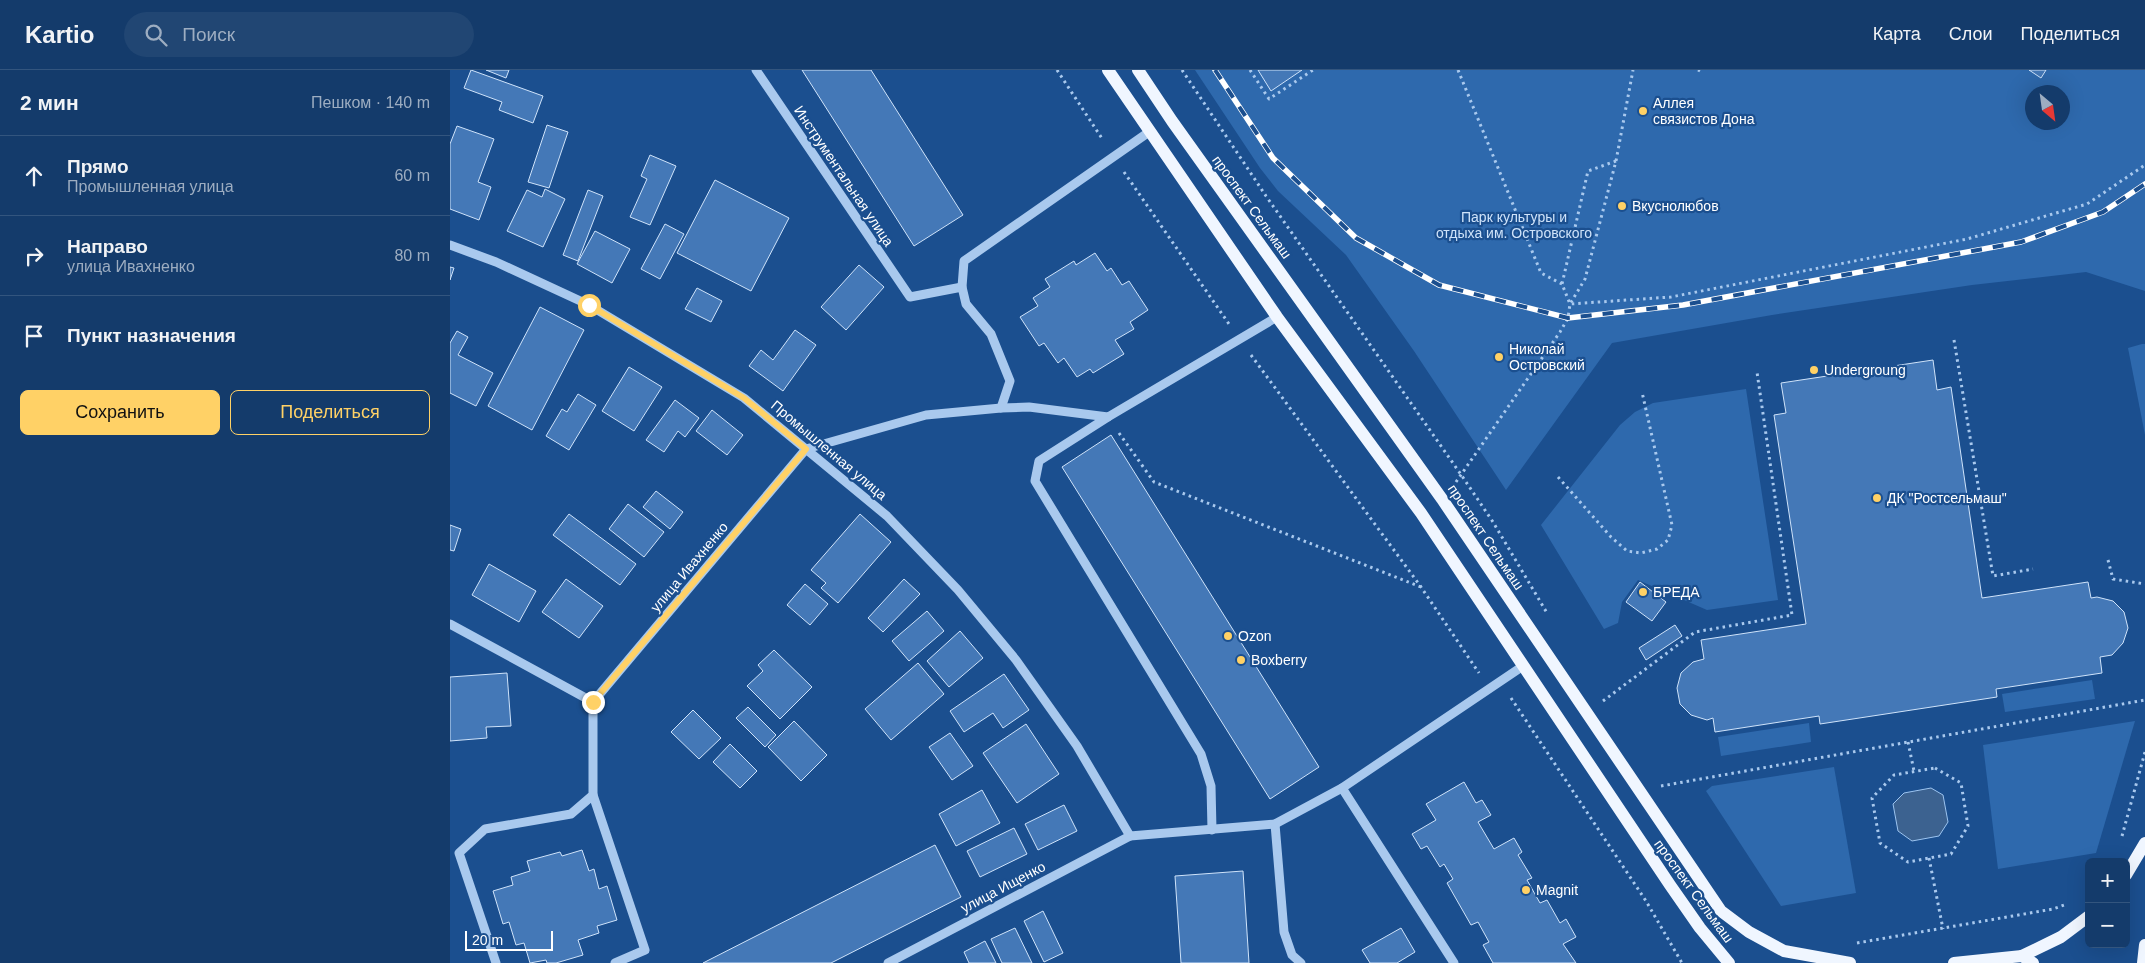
<!DOCTYPE html>
<html lang="ru">
<meta charset="utf-8">
<style>
body{margin:0;font-family:Arial,sans-serif;background:#214673;color:#f1f3f6}
.controls{position:absolute;right:15px;bottom:15px;display:grid;overflow:hidden;border-radius:8px;box-shadow:0 5px 20px #0002}
.controls button{width:45px;height:45px;display:grid;place-items:center;padding:0;border:0;border-bottom:1px solid #33557e;background:#143b6b;color:#f1f3f6;font:25px sans-serif}
.compass{position:absolute;left:1575px;top:15px;width:45px;height:45px;border-radius:50%;background:#143b6b;box-shadow:0 5px 20px #0002;rotate:151deg}
.scale{position:absolute;left:15px;bottom:12px;width:88px;box-sizing:border-box;padding-left:5px;border:2px solid #fff;border-top:0;font-size:14px;line-height:18px;white-space:nowrap;color:#fff;-webkit-text-stroke:4px #1b4f8f;paint-order:stroke}
.stop{position:absolute;width:15px;height:15px;margin:-11px;border:4px solid #ffd166;border-radius:50%;background:#fff}
.stop.end{background:#ffd166;border-color:#fff;box-shadow:0 1px 5px #0008}
.list{margin:0;padding:0;list-style:none}
h2{display:flex;justify-content:space-between;align-items:center;height:65px;margin:0;padding:0 20px;font-size:21px}
h2 small{font-size:16px;font-weight:400;color:#9dadc1}
.list li{display:grid;grid-template-columns:32px 1fr auto;gap:15px;align-items:center;box-sizing:border-box;height:80px;padding:0 20px;border-top:1px solid #33557e}
.list b{display:block;font-size:19px;white-space:nowrap}
.list p{margin:0;font-size:16px;white-space:nowrap;color:#9dadc1}
.list em{font-size:16px;font-style:normal;color:#9dadc1}
.actions{display:flex;gap:10px;padding:15px 20px}
.actions a{flex:1;padding:11px 0;border:1px solid #ffd166;border-radius:8px;text-align:center;font-size:18px;color:#ffd166}
.actions .main{background:#ffd166;color:#111}
.icon{flex:none;width:28px;height:28px;fill:none;stroke:currentColor;stroke-width:2;stroke-linecap:round;stroke-linejoin:round}
.map{position:relative;flex:none;width:1695px;height:893px;overflow:hidden}
header{display:flex;align-items:center;gap:30px;box-sizing:border-box;height:70px;padding:0 25px;background:#143b6b;border-bottom:1px solid #33557e}
header strong{font-size:24px}
nav{display:flex;gap:28px;margin-inline-start:auto;font-size:18px}
.search{width:350px;height:45px;background:#214673;display:flex;align-items:center;gap:12px;box-sizing:border-box;padding:0 18px;border-radius:28px;color:#9dadc1;font-size:19px}
main{display:flex}
aside{flex:1;background:#143b6b}
.map>svg:first-child{display:block}
</style>
<header>
<strong>Kartio</strong>
<div class="search"><svg class="icon" aria-label="search" viewBox="0 0 24 24"><circle cx="10" cy="10" r="6"/><path d="M15 15l6 6"/></svg>Поиск</div>
<nav><a>Карта</a><a>Слои</a><a>Поделиться</a></nav>
</header>
<main>
<aside>
<h2>2 мин<small>Пешком · 140 m</small></h2>
<ul class="list">
<li><svg class="icon" aria-label="ahead" viewBox="0 0 24 24"><path d="M12 20V5M6 11l6-6 6 6"/></svg><div><b>Прямо</b><p>Промышленная улица</p></div><em>60 m</em></li>
<li><svg class="icon" aria-label="right" viewBox="0 0 24 24"><path d="M7 20v-9h11M14 6l5 5-5 5"/></svg><div><b>Направо</b><p>улица Ивахненко</p></div><em>80 m</em></li>
<li><svg class="icon" aria-label="arrive" viewBox="0 0 24 24"><path d="M6 21V4h12l-3 4 3 4H6"/></svg><div><b>Пункт назначения</b></div></li>
</ul>
<div class="actions"><a class="main">Сохранить</a><a>Поделиться</a></div>
</aside>
<div class="map">
<svg width="1695" height="893" viewBox="0 0 1695 893">
<rect width="100%" height="100%" fill="#1b4f8f"/>
<g fill="#2e69ad" fill-rule="evenodd">
<path d="M745 0H1695V221L1636 202 1522 215 1322 245 1162 273 1056 420 964 281 896 185 828 121 810 98ZM1582 22H1612V52H1582Z"/>
<path d="M1692 274H1695V365L1678 278Z"/>
<path d="M1296 319 1328 530 1257 540 1188 510 1172 532 1168 553 1154 559 1091 455 1170 355 1185 342 1203 333Z"/>
<path d="M1642 610 1645 629 1555 642 1552 624Z"/>
<path d="M1685 651 1646 783 1548 799 1533 675Z"/>
<path d="M1359 653 1361 672 1271 686 1268 667Z"/>
<path d="M1384 697 1406 823 1331 836 1256 721 1262 716Z"/>
</g>
<path fill="#3c6290" stroke="#9cc4f0" d="M1481 718 1493 725 1498 752 1489 766 1462 771 1448 761 1443 734 1454 723Z"/>
<g fill="#4478b7" stroke="#cfe3fa">
<path d="M21 0 93 26 83 53 49 40 52 32 14 18Z"/>
<path d="M36 0H59L56 8Z"/>
<path d="M352 0H421L513 145 464 176Z"/>
<path d="M808 0H852L821 21Z"/>
<path d="M1579 0H1596L1591 8Z"/>
<path d="M97 55 118 62 99 118 78 112Z"/>
<path d="M7 56 44 69 28 112 41 117 29 150 0 139V74Z"/>
<path d="M200 85 226 96 200 155 180 147 197 109 191 106Z"/>
<path d="M265 110 339 148 301 221 227 183Z"/>
<path d="M95 119 115 129 93 177 57 161 77 120 92 127Z"/>
<path d="M138 120 153 126 128 191 113 185Z"/>
<path d="M215 154 234 164 210 209 191 199Z"/>
<path d="M145 161 180 179 162 213 127 194Z"/>
<path d="M645 183 657 201 661 198 672 215 679 211 698 240 680 252 684 259 665 270 674 284 643 303 640 299 627 307 614 288 608 293 594 273 589 276 570 247 588 236 583 228 600 217 595 209 624 191 626 195Z"/>
<path d="M409 195 434 217 396 260 371 237Z"/>
<path d="M0 197 4 198 0 210Z"/>
<path d="M247 218 272 231 261 252 235 239Z"/>
<path d="M90 237 134 260 82 360 38 336Z"/>
<path d="M345 260 366 275 333 321 299 296 311 280 323 290Z"/>
<path d="M7 261 18 267 8 285 43 303 26 336 0 323V273Z"/>
<path d="M1483 290 1487 320 1501 317 1532 528 1638 512 1641 528 1647 527 1663 531 1674 542 1678 558 1673 573 1662 585 1650 587 1652 603 1546 619 1547 627 1370 654 1369 646 1265 662 1263 648 1257 650 1241 645 1230 634 1227 618 1231 603 1243 592 1254 589 1251 570 1356 554 1324 345 1336 343 1331 313Z"/>
<path d="M179 297 212 317 184 361 152 341Z"/>
<path d="M128 324 146 335 119 380 96 366 112 339 117 342Z"/>
<path d="M225 330 249 348 235 367 228 361 214 382 196 370Z"/>
<path d="M262 340 293 365 277 385 246 361Z"/>
<path d="M661 365 869 697 820 729 612 397Z"/>
<path d="M206 421 233 442 220 459 193 437Z"/>
<path d="M178 434 214 462 194 487 159 459Z"/>
<path d="M119 444 186 494 170 515 103 465Z"/>
<path d="M410 444 441 472 388 533 371 518 376 513 361 500Z"/>
<path d="M0 455 11 459 4 481 0 480Z"/>
<path d="M39 494 86 521 69 552 22 525Z"/>
<path d="M116 509 153 536 129 568 92 542Z"/>
<path d="M454 509 470 524 433 562 418 548Z"/>
<path d="M1190 512 1216 532 1202 551 1176 532Z"/>
<path d="M355 514 378 534 360 555 337 535Z"/>
<path d="M477 541 494 561 459 591 442 571Z"/>
<path d="M1225 555 1232 566 1196 590 1189 578Z"/>
<path d="M510 561 533 588 499 617 477 591Z"/>
<path d="M324 580 362 617 330 649 297 616 313 601 308 595Z"/>
<path d="M468 593 494 624 441 670 415 639Z"/>
<path d="M57 603 61 656 36 657 37 668 0 671V607Z"/>
<path d="M554 604 579 640 553 658 543 643 514 662 500 641Z"/>
<path d="M298 637 326 665 315 677 286 648Z"/>
<path d="M243 640 271 668 249 689 221 662Z"/>
<path d="M344 651 377 685 351 711 318 677Z"/>
<path d="M576 654 609 704 567 733 533 683Z"/>
<path d="M500 663 523 696 502 710 479 677Z"/>
<path d="M280 674 307 701 290 718 263 692Z"/>
<path d="M1014 712 1026 733 1032 730 1041 745 1028 752 1044 779 1064 768 1072 782 1068 785 1082 808 1077 810 1090 833 1097 830 1110 853 1116 849 1126 867 1113 874 1126 893H1043L1033 875 1039 872 1028 852 1021 855 997 813 1003 809 994 794 990 797 977 776 971 779 962 764 986 750 976 734Z"/>
<path d="M532 720 550 753 506 776 489 744Z"/>
<path d="M614 735 627 761 588 780 575 754Z"/>
<path d="M564 758 577 784 530 807 517 781Z"/>
<path d="M485 775 511 827 381 893H253Z"/>
<path d="M132 780 139 801 144 799 149 819 157 816 167 850 147 856 149 863 128 870 133 885 106 893H97L96 890 80 893 74 873 66 875 59 852 53 854 43 821 63 815 61 807 80 801 77 791 110 782 112 786Z"/>
<path d="M793 801 799 893H731L725 806Z"/>
<path d="M593 841 613 883 594 892 574 851Z"/>
<path d="M565 858 582 893H552L541 869Z"/>
<path d="M951 858 965 882 947 893H920L912 880Z"/>
<path d="M535 871 546 893H519L514 882Z"/>
</g>
<g fill="none" stroke-linecap="round" stroke-linejoin="round">
<g stroke="#a9c9ee" stroke-width="3" stroke-dasharray="2.5 4" stroke-linecap="butt">
<path d="M607 0 653 70"/>
<path d="M732 0 816 126 1012 406 1043 452 1097 543"/>
<path d="M800 0 819 29 863 0"/>
<path d="M1008 0 1091 203 1112 214"/>
<path d="M1248 0 1250 1"/>
<path d="M1166 91 1138 101 1112 214 1120 234 1221 227 1517 169 1637 134 1695 95"/>
<path d="M674 102 779 254"/>
<path d="M1504 270 1543 506 1583 499"/>
<path d="M801 285 971 517 1029 603"/>
<path d="M669 363 704 412 971 517"/>
<path d="M1108 407 1161 467 1177 481 1191 483 1207 479 1218 470 1222 455 1192 322"/>
<path d="M1006 412 1110 262 1118 248 1120 234 1135 209 1166 91 1183 0"/>
<path d="M1658 490 1663 509 1695 514"/>
<path d="M1061 628 1196 831 1232 893"/>
<path d="M1153 631 1245 562 1342 545 1307 302"/>
<path d="M1458 672 1464 701"/>
<path d="M1485 698 1511 713 1518 756 1501 784 1458 792 1430 773 1422 728 1444 705Z"/>
<path d="M1211 716 1695 630"/>
<path d="M1672 766 1695 682"/>
<path d="M1479 788 1493 859"/>
<path d="M1407 873 1603 839 1617 834"/>
</g>
<g stroke="#a9c9ee" stroke-width="9">
<path d="M306 0 460 227 512 217"/>
<path d="M0 175 46 192 139 235 294 328 437 446 508 520 566 590 627 676 680 766"/>
<path d="M551 338 560 311 541 264 516 234 512 217 514 191 699 62"/>
<path d="M658 347 589 391 585 411 751 684 761 716 762 760"/>
<path d="M0 554 143 632"/>
<path d="M143 632 356 379 476 345 551 338 579 337 658 347 827 247"/>
<path d="M892 718 1004 893"/>
<path d="M143 725 195 880 165 893"/>
<path d="M825 754 834 862 842 885 851 893"/>
<path d="M46 893 9 783 35 759 121 744 143 725V632"/>
<path d="M438 893 680 766 825 754 892 718 1073 596"/>
</g>
<g stroke="#f0f6ff" stroke-width="12">
<path d="M658 0 827 247 971 443 1220 815 1250 858 1279 893"/>
<path d="M688 0 722 51 992 429 1271 841 1299 862 1334 881 1400 893"/>
<path d="M1676 805 1695 773"/>
<path d="M1572 886 1611 867 1639 846"/>
<path d="M1504 893 1572 886 1583 893"/>
<path d="M1693 893 1695 875"/>
</g>
<g stroke="#fff" stroke-width="5.5">
<path id="rail" d="M765 0 823 88 906 168 989 215 1118 248 1233 235 1571 172 1653 142 1695 114"/>
</g>
<use href="#rail" stroke="#1b4f8f" stroke-width="4" stroke-dasharray="11" stroke-linecap="butt"/>
</g>
<g fill="none" stroke-linecap="round" stroke-linejoin="round">
<path stroke="#ffd166" stroke-width="6" d="M139 235 294 328 356 379 143 632"/>
</g>
<g fill="#ffd166" stroke="#1b4f8f" stroke-width="2">
<circle cx="1193" cy="41" r="5"/>
<circle cx="1172" cy="136" r="5"/>
<circle cx="1049" cy="287" r="5"/>
<circle cx="1364" cy="300" r="5"/>
<circle cx="1427" cy="428" r="5"/>
<circle cx="1193" cy="522" r="5"/>
<circle cx="778" cy="566" r="5"/>
<circle cx="791" cy="590" r="5"/>
<circle cx="1076" cy="820" r="5"/>
</g>
<g text-anchor="middle" stroke-width="4.5" stroke-linejoin="round" paint-order="stroke">
<g font-size="14" fill="#fff" stroke="#1b4f8f" text-anchor="start">
<text x="1203" y="38">Аллея<tspan x="1203" dy="16">связистов Дона</tspan></text>
<text x="1182" y="141">Вкуснолюбов</text>
<text x="1059" y="284">Николай<tspan x="1059" dy="16">Островский</tspan></text>
<text x="1374" y="305">Undergroung</text>
<text x="1437" y="433">ДК "Ростсельмаш"</text>
<text x="1203" y="527">БРЕДА</text>
<text x="788" y="571">Ozon</text>
<text x="801" y="595">Boxberry</text>
<text x="1086" y="825">Magnit</text>
</g>
<g font-size="14" fill="#fff" stroke="#1b4f8f">
<text transform="translate(394 106) rotate(56)" y="5">Инструментальная улица</text>
<text transform="translate(802 137) rotate(54)" y="5">проспект Сельмаш</text>
<text transform="translate(379 380) rotate(40)" y="5">Промышленная улица</text>
<text transform="translate(1036 467) rotate(56)" y="5">проспект Сельмаш</text>
<text transform="translate(239 497) rotate(-50)" y="5">улица Ивахненко</text>
<text transform="translate(553 817) rotate(-28)" y="5">улица Ищенко</text>
<text transform="translate(1244 821) rotate(54)" y="5">проспект Сельмаш</text>
</g>
<g font-size="14" fill="#cfe3fa" stroke="#1b4f8f">
<text x="1064" y="152">Парк культуры и<tspan x="1064" dy="16">отдыха им. Островского</tspan></text>
</g>
</g>
</svg>
<div class="controls">
<button>+</button>
<button>−</button>
</div>
<svg class="compass" viewBox="-18 -18 36 36"><path d="M0-13l5 13h-10z" fill="#e53935"/><path d="M0 13l5-13h-10z" fill="#9dadc1"/></svg>
<div class="scale">20 m</div>
<div class="stop" style="left:139px;top:235px"></div>
<div class="stop end" style="left:143px;top:632px"></div>
</div>
</main>
